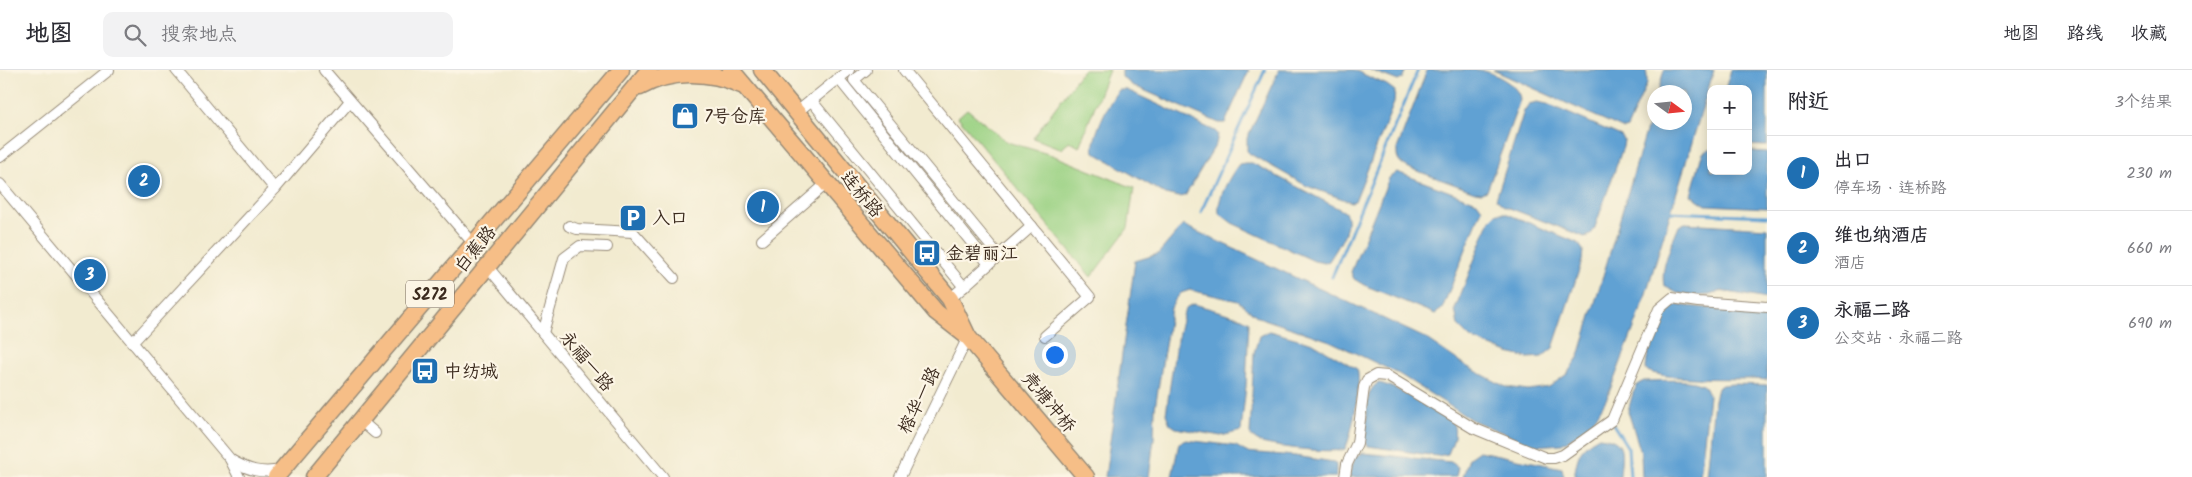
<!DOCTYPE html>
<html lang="zh">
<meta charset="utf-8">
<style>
body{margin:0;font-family:Kalam,"LXGW WenKai TC",sans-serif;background:#f2f2f3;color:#2b2b33}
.controls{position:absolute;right:15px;top:15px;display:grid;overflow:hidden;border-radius:10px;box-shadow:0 2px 12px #0003}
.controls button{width:45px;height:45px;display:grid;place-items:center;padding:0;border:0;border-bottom:1px solid #e1e1e2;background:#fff;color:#2b2b33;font:25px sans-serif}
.compass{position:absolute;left:1647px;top:15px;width:45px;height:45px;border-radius:50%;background:#fff;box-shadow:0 2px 12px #0003;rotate:105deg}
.you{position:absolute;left:1054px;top:284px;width:18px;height:18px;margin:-12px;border:4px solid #fff;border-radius:50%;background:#1a73e8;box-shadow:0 0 0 8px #1a73e833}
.badge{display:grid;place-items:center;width:32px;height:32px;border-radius:50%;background:#1f6fb2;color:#fff;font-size:16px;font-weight:700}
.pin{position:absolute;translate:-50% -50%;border:2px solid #fff;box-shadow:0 1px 5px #0006}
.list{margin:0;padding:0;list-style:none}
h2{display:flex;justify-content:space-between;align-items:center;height:65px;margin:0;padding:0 20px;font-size:21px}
h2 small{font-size:16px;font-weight:400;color:#7c7c81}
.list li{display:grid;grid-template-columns:32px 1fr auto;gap:15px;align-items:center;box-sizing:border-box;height:75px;padding:0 20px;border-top:1px solid #e1e1e2}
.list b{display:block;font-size:19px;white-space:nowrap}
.list p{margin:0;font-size:16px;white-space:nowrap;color:#7c7c81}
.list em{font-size:16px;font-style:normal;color:#7c7c81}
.icon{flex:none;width:28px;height:28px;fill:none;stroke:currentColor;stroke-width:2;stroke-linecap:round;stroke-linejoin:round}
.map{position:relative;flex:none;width:1767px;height:407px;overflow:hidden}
header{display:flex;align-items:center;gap:30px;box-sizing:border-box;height:70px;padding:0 25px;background:#fff;border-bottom:1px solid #e1e1e2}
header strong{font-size:24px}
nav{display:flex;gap:28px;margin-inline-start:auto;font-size:18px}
.search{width:350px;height:45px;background:#f2f2f3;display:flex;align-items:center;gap:12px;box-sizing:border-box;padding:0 18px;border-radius:10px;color:#7c7c81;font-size:19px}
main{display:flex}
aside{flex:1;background:#fff}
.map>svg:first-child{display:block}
</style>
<header>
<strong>地图</strong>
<div class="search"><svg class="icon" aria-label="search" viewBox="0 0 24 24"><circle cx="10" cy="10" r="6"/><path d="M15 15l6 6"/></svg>搜索地点</div>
<nav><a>地图</a><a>路线</a><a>收藏</a></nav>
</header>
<main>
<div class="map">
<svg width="1767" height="407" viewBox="0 0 1767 407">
<rect width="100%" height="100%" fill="#fcf5e5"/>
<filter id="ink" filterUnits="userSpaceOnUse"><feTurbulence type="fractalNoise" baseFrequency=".02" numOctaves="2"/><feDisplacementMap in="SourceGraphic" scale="10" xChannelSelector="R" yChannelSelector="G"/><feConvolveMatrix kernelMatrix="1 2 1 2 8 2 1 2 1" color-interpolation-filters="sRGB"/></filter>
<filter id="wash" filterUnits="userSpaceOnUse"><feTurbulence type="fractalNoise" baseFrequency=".0096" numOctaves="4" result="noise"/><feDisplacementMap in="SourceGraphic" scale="20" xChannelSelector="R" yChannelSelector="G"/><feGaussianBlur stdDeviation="1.12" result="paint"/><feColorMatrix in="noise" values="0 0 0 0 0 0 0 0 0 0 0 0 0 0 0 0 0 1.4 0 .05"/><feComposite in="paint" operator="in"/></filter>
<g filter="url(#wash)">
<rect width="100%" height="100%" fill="#f2ebd0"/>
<g fill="#9bd284" stroke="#6b7e51">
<path d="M1083 0H1109L1079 77 1069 71 1062 79 1033 68Z"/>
<path d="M967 39 1007 72 1052 85 1134 118 1128 158 1091 207 958 47Z"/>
</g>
<g fill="#60a1d3" stroke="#4e6678">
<path d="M1122 0H1249L1225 53H1219L1132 15 1122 7Z"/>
<path d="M1279 0H1354L1387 15 1395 21 1394 33 1355 131 1351 132 1307 116 1250 84 1247 81V68Z"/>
<path d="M1370 0H1406L1402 9 1398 11Z"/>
<path d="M1427 0C1444 0 1462 0 1479 0 1493 2 1520 15 1520 30L1487 121 1481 123 1475 122 1409 98C1400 93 1396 90 1397 79Z"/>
<path d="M1493 0H1646L1647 6V13L1627 58 1624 59Z"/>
<path d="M1664 0H1714L1641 240 1607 328 1590 357 1562 374 1535 376 1472 350 1399 304 1330 271 1258 247 1238 231 1190 220 1181 223 1175 230 1171 238 1155 338 1154 369 1149 407H1105L1135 191 1158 184 1183 155 1425 268 1466 296 1506 317 1528 320 1549 317 1567 304 1579 286 1654 35V52H1684V22H1658Z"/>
<path d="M1731 0H1767V76L1748 75V19H1725Z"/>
<path d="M1119 20H1127L1215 61 1218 64 1216 74 1185 126 1179 127 1165 124 1094 82C1090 71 1110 28 1119 20Z"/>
<path d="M1537 32 1547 34 1621 66 1624 70 1623 77 1594 160 1590 165 1585 167 1504 136 1496 129 1524 41 1529 34Z"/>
<path d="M1711 78V101H1748V81L1767 82V138L1706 135 1691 125 1701 88 1703 83Z"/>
<path d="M1245 93H1252L1345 142C1353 157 1337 178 1329 191L1325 193 1314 191 1232 153 1219 143C1217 128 1230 106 1239 94Z"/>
<path d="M1397 102 1477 132 1482 139 1442 239 1435 244 1364 215 1354 209 1351 202 1389 108Z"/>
<path d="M1497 143H1505L1578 173 1583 180 1582 191 1553 278 1542 287 1528 288 1508 283 1470 268 1458 256 1455 239 1490 150Z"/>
<path d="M1685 153 1767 158V229L1722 221 1710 225 1695 226 1677 223 1664 216C1660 197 1672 174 1679 156Z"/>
<path d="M1194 234 1242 248 1249 252 1246 316 1241 361 1221 366 1176 358 1170 354 1166 344 1175 280 1184 242 1187 237Z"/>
<path d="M1674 235 1767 243V310C1740 307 1665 312 1646 300 1647 278 1655 246 1674 235Z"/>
<path d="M1269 261 1313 273 1357 299C1362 310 1352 367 1345 379 1334 384 1275 377 1262 373 1256 371 1253 368 1250 364L1254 283 1259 266Z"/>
<path d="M1644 311C1659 311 1686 308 1700 314 1706 316 1707 321 1709 326L1700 407H1642L1641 383 1628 341 1633 323 1638 314Z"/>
<path d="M1378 313C1392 314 1440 342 1452 351 1458 363 1452 374 1448 384L1437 386 1368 376 1364 369C1370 353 1361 323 1378 313Z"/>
<path d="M1733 314 1767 315V407H1707L1714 330 1717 318 1722 315Z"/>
<path d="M1599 367C1628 370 1621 383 1620 407H1574C1578 385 1578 378 1599 367Z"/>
<path d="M1186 370 1236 376 1246 382 1295 386 1334 392 1336 395V407H1172L1179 373Z"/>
<path d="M1479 381 1562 398 1564 407H1463L1469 388Z"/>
<path d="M1363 383 1451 392 1458 397 1456 407H1349L1355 387Z"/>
</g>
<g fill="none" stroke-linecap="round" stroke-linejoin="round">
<g stroke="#60a1d3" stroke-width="3">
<path d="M1201 142 1265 0"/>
<path d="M1668 142 1767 146"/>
<path d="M1332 207 1418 0"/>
<path d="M1613 354 1628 378 1630 407"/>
</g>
</g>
</g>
<g filter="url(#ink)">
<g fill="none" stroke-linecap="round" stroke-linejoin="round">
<g stroke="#968a77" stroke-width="12">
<g id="street">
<path d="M176 0 275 119"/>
<path d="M324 0 473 173"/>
<path d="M866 0 854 10 999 186"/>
<path d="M904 0 1090 227 1045 266"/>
<path d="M838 8 989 194"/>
<path d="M811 30 964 217"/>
<path d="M797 42 849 0"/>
<path d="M0 87 109 0"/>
<path d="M0 114 230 389 239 407"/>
<path d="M569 156 577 159 633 162 674 208"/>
<path d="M762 170 827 113"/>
<path d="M487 196 663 407"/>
<path d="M950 229 1032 156"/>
<path d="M543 263 564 188 580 176 607 177"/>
<path d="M132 273 275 119 350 31"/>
<path d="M360 350 375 363"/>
<path d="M231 390C248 400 261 404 281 400"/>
<path d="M900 407 968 267"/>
<path d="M1345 407 1347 394 1357 373 1364 317 1367 310 1376 305 1387 306 1473 358 1546 388H1554L1563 385 1612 350 1659 239 1672 228 1698 232 1767 237"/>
</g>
</g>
<g stroke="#968a77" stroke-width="19">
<g id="primary">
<path d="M731 0 936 242 968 267 1086 407"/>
<path d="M762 0 950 229 967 265"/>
<path d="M640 17C670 0 709 0 741 15"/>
<path d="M276 407 621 0"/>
<path d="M314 407 649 0"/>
</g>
</g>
<use href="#street" stroke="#fff" stroke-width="10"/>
<use href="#primary" stroke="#f6be87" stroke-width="16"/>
</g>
</g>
<defs>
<g id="shop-square" transform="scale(1.4375)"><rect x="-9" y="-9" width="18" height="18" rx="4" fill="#1f6fb2" stroke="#fcf5e5"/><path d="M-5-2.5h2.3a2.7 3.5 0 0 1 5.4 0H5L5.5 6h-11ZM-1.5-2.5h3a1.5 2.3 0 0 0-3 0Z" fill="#fff"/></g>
<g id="parking-square" transform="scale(1.4375)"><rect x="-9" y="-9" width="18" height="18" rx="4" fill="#1f6fb2" stroke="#fcf5e5"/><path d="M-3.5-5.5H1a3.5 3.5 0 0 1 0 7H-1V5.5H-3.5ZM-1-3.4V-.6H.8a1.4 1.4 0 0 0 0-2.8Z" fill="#fff"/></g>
<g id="bus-square" transform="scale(1.4375)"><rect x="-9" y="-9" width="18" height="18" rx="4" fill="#1f6fb2" stroke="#fcf5e5"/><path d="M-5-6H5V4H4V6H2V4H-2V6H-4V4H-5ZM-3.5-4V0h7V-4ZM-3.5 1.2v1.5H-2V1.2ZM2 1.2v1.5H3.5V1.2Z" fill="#fff"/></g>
</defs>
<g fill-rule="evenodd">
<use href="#shop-square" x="685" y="46"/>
<use href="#parking-square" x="633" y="148"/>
<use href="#bus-square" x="927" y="183"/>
<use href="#bus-square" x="425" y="301"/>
</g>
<g text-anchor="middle" stroke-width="4.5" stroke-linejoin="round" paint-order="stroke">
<rect fill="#fcf5e5" stroke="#75675a" stroke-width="1" x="406" y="210.5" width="48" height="27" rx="4"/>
<g font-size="16" font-weight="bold" fill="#3b2a1e">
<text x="430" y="230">S272</text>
</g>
<g font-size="18" fill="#3b2a1e" stroke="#fcf5e5" text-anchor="start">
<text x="704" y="52">7号仓库</text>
<text x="652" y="154">入口</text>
<text x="946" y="189">金碧丽江</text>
<text x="444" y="307">中纺城</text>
</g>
<g font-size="18" fill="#3b2a1e" stroke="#fcf5e5">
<text transform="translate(862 124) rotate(50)" y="6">连桥路</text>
<text transform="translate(475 179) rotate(-51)" y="6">白蕉路</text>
<text transform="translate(587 291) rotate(50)" y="6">永福一路</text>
<text transform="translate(919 330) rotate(-64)" y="6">榕华一路</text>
<text transform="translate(1049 332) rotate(50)" y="6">壳塘冲桥</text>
</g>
</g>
</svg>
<div class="controls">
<button>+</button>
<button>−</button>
</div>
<svg class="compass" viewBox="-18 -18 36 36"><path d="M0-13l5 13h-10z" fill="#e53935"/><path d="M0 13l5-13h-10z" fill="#7c7c81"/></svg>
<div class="you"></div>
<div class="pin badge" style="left:763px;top:137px">1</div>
<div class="pin badge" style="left:144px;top:111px">2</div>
<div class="pin badge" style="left:90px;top:205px">3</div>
</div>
<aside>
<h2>附近<small>3个结果</small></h2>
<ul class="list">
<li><span class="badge">1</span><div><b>出口</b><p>停车场 · 连桥路</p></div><em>230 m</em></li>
<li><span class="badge">2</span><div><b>维也纳酒店</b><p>酒店</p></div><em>660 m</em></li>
<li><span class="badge">3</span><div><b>永福二路</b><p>公交站 · 永福二路</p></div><em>690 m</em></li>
</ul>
</aside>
</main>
